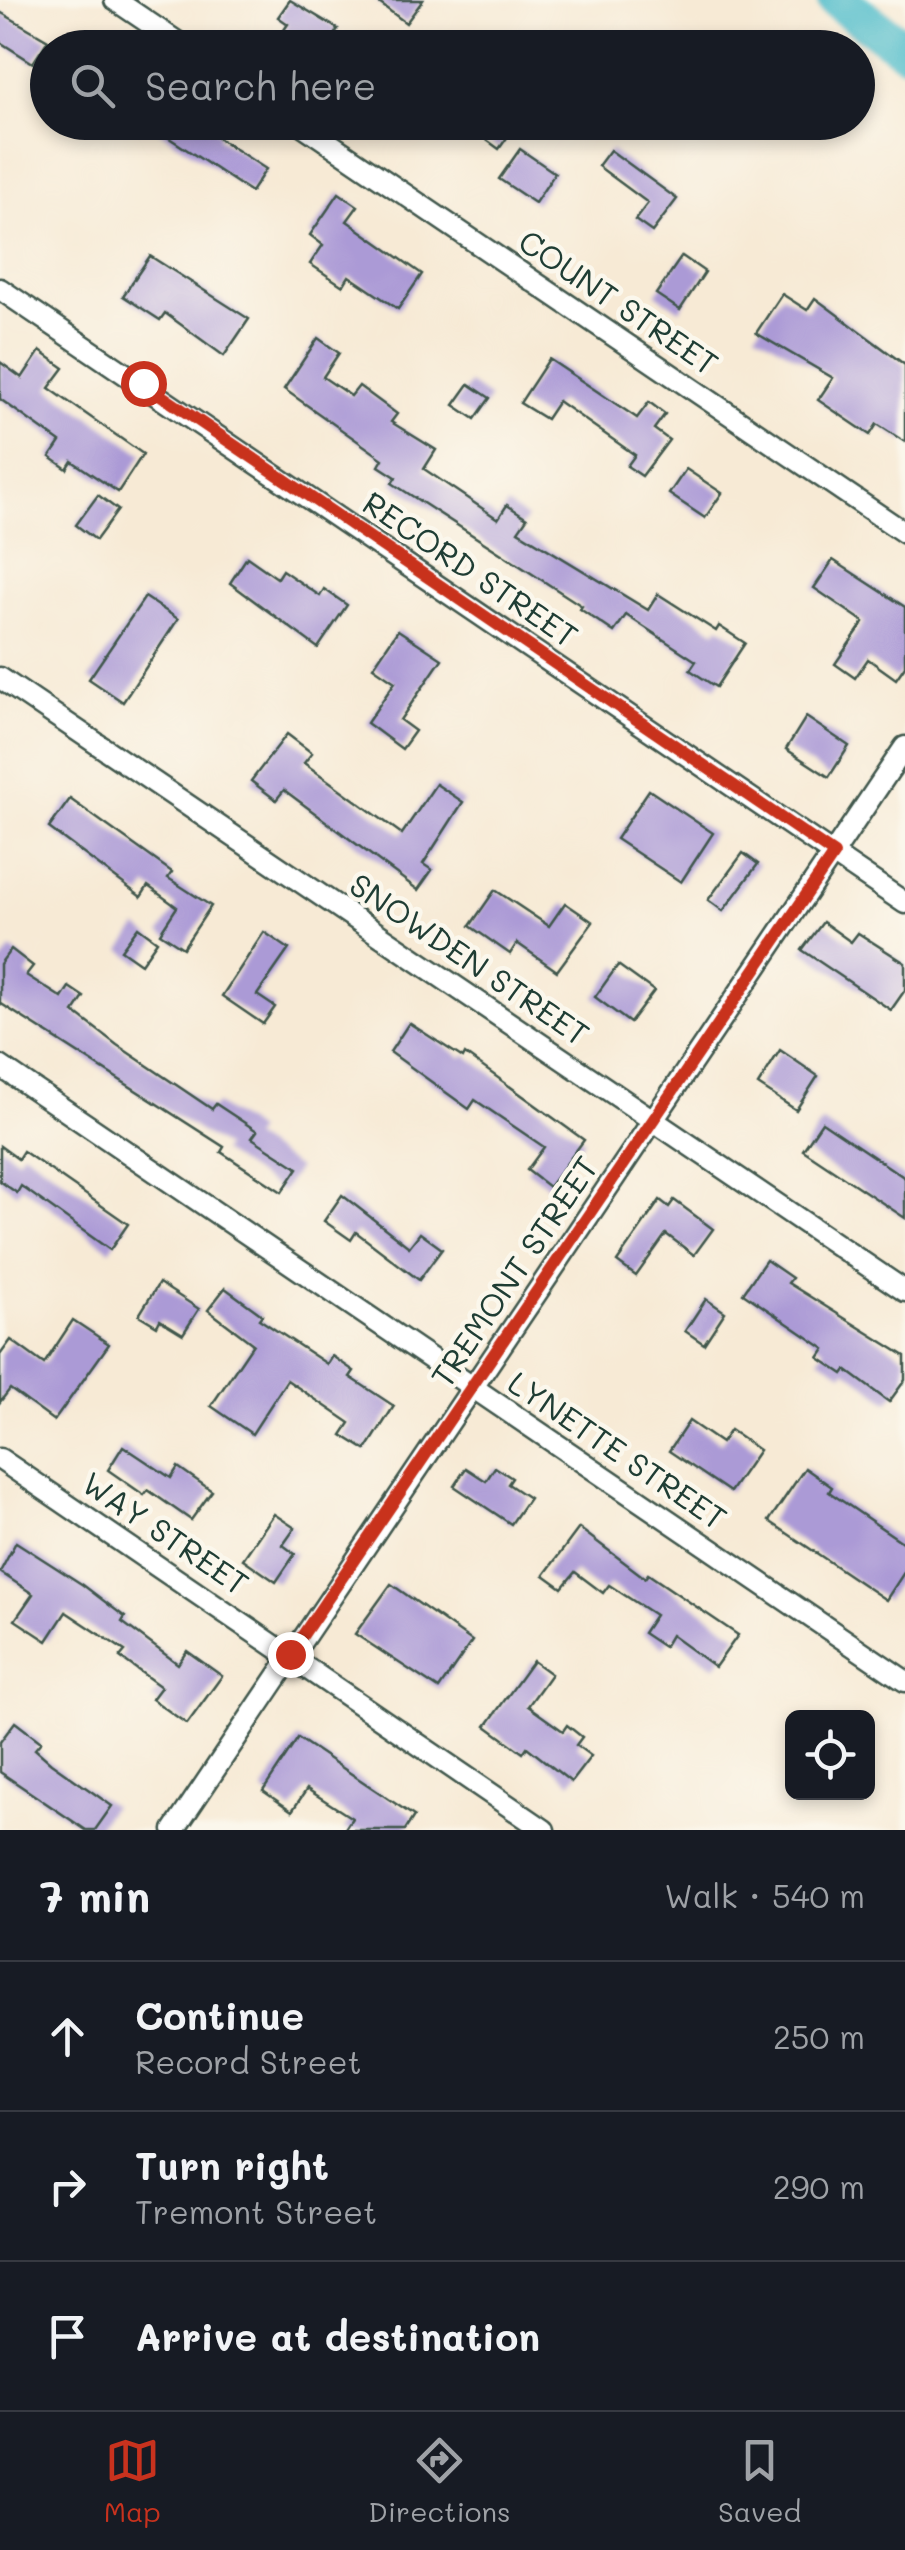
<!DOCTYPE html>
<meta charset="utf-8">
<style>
body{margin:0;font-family:Mali,sans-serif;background:#20242c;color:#f1f3f6}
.controls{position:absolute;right:30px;bottom:30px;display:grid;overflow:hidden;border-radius:15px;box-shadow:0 5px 15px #0003}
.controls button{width:90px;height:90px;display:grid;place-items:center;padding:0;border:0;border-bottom:2px solid #363941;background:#171b24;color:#f1f3f6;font:50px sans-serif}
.stop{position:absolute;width:30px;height:30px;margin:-22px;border:8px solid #c8321e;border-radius:50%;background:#fff}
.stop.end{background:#c8321e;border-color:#fff;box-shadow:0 2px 10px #0008}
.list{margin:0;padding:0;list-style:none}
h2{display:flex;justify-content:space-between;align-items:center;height:130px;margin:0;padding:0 40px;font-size:42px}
h2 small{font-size:32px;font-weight:400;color:#9ea1a6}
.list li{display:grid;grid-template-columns:65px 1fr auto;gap:30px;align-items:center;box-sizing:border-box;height:150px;padding:0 40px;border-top:2px solid #363941}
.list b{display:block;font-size:38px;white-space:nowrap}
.list p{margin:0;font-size:32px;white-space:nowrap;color:#9ea1a6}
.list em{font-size:32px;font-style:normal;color:#9ea1a6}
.icon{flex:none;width:55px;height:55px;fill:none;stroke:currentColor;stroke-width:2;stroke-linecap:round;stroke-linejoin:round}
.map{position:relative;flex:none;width:905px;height:1830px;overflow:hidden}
.search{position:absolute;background:#171b24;box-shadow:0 5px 15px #0003;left:30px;right:30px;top:30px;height:110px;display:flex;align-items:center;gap:25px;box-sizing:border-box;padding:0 35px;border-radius:55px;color:#9ea1a6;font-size:38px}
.sheet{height:580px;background:#171b24}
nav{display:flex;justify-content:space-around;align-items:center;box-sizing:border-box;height:140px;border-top:2px solid #363941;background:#171b24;font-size:28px;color:#9ea1a6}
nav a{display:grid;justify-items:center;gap:5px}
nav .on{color:#c8321e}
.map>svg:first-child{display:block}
</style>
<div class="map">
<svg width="905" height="1830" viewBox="0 0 905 1830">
<rect width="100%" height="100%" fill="#fbf7ec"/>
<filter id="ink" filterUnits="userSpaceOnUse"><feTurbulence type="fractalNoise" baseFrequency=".01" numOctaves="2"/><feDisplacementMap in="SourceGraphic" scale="20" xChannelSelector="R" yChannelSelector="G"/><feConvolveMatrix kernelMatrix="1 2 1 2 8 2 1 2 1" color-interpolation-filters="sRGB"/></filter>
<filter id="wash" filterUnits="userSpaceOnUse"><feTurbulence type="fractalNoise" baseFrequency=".0048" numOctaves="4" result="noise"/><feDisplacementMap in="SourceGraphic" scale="40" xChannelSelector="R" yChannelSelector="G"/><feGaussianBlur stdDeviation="2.25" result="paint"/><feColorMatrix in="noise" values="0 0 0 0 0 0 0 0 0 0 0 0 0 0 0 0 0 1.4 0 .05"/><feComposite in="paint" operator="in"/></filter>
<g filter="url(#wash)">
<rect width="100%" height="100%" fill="#f7ead5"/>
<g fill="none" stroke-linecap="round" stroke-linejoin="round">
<path stroke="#51bdcb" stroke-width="40" d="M837 0 905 49"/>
</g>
<g id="blocks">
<g fill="#ab9ad6">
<path d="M290 0 338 29 325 48H303L282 33 288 24 278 17Z"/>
<path d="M375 0H423L406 23Z"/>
<path d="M0 12 48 40 33 63 0 42Z"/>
<path d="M145 122H204L220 133 218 138 266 169 251 192Z"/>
<path d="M462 122H518L499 149Z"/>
<path d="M520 149 555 173 535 203 499 179Z"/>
<path d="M610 150 677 199 652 232 635 220 648 203 598 166Z"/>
<path d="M339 193 358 206 347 221 422 274 398 309 349 276 343 286 310 264 323 245 310 235Z"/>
<path d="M150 256 249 319 224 356 165 313 160 320 123 296Z"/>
<path d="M682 256 705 272 680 310 656 294Z"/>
<path d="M782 294 807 310 815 298 905 365V442L877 424 870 435 818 400 833 378 756 333Z"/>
<path d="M318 338 339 353 323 377 351 396 359 386 397 414 391 422 436 450 424 469 498 519 507 505 527 518 518 531 648 610 658 594 716 631 719 626 745 643 716 687 690 670 696 661 626 615 614 632 580 609 582 606 392 483 396 477 379 466 383 459 284 389Z"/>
<path d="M40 351 64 368 49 388 143 454 118 492 72 461 67 469 50 457 60 442 0 399V362L22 378Z"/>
<path d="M549 359 637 418 649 402 665 414 654 429 669 440 642 476 627 466 635 455 558 401 546 419 520 403Z"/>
<path d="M469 384 490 398 475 419 454 405Z"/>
<path d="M686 469 722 493 705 518 669 494Z"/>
<path d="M98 495 118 510 96 540 76 525Z"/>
<path d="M247 557 277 578 282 570 320 596 324 589 347 605 318 648 230 583Z"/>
<path d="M833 560 905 607V666L896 679 868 659 855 678 835 664 864 622 814 588Z"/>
<path d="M145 597 178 619 123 702 89 679Z"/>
<path d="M398 630 442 659 400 720 415 731 402 749 367 723 395 682 373 667Z"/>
<path d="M806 717 849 746 829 777 786 749Z"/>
<path d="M287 734 312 753 304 763 402 834 436 784 463 802 423 864 432 870 418 890 284 790 276 800 251 781Z"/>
<path d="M649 790 713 833 681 882 616 839Z"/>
<path d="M70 799 172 872 168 878 211 906 183 948 160 933 177 907 148 886 141 897 49 828Z"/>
<path d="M743 853 758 864 723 911 708 900Z"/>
<path d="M495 890 549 926 565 903 593 922 557 971 517 943 510 954 470 926Z"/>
<path d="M823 922 851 942 858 933 905 963V990L891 1010 802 950Z"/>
<path d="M138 927 157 941 141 964 121 950Z"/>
<path d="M264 932 289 949 257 995 275 1007 263 1024 222 996Z"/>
<path d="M11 949 33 966 26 975 62 998 69 987 84 997 74 1012 117 1045 212 1109 216 1104 257 1131 252 1138 298 1168 282 1192 221 1152 224 1147 0 1003V964Z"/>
<path d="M618 965 654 991 630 1023 595 997Z"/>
<path d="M409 1023 463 1058 465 1054 584 1140 549 1187 527 1170 544 1147 475 1100 469 1109 390 1052Z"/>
<path d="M780 1050 818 1076 796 1110 758 1085Z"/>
<path d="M822 1122 905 1178V1218L803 1150Z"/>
<path d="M0 1146 18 1159 23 1151 128 1224 110 1250 21 1186 17 1193 0 1181Z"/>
<path d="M342 1195 409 1247 420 1233 442 1249 419 1280 356 1232 351 1240 324 1221Z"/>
<path d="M660 1200 669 1207 674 1200 713 1229 694 1255 666 1234 636 1276 617 1262Z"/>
<path d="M766 1260 792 1278 788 1283 905 1356V1380L889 1402 846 1370 843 1374 819 1358 825 1349 743 1293Z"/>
<path d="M159 1283 199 1309 183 1334 160 1320 157 1326 139 1315Z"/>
<path d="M225 1288 262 1315 259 1319 327 1364 332 1356 354 1371 350 1377 394 1406 366 1450 342 1435 350 1423 287 1380 252 1434 211 1406 253 1344 208 1310Z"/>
<path d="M706 1299 725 1312 704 1344 685 1331Z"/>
<path d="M73 1320 109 1344 54 1421 10 1389 0 1402V1355L11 1340 44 1364Z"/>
<path d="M689 1421 721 1443 730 1430 759 1450 730 1492 669 1451Z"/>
<path d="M123 1446 171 1478 178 1467 212 1491 191 1520 148 1490 144 1495 108 1470Z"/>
<path d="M495 1467 512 1478 508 1484 529 1498 511 1524 454 1486 466 1468 486 1481Z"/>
<path d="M805 1468 832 1487 829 1492 905 1544V1571L886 1600 769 1521Z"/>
<path d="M274 1514 295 1528 283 1545 295 1554 276 1582 243 1559Z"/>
<path d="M579 1528 645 1578 648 1574 738 1635 715 1667 671 1635 664 1647 643 1633 655 1615 609 1585 603 1593 575 1572 562 1588 544 1575Z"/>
<path d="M16 1542 83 1585 125 1617 122 1622 178 1664 187 1651 222 1676 187 1724 152 1699 161 1687 120 1657 125 1651 66 1612 47 1641 15 1620 33 1594 0 1572Z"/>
<path d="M391 1584 472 1641 439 1689 355 1634Z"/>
<path d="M533 1661 551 1674 528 1706 563 1731 567 1725 582 1737 576 1745 591 1756 571 1782 527 1747 523 1753 486 1726Z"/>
<path d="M15 1722 41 1742 35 1749 51 1763 112 1806 95 1830H86L0 1772V1742Z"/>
<path d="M298 1738 414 1816 405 1830H344L352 1818 307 1789 292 1811 263 1791Z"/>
</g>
</g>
</g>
<g filter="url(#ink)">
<use href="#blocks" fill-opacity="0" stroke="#3f574c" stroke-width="2.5"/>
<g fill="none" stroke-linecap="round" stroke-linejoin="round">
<g stroke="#3f574c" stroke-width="25">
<g id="minor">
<path d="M115 0 186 48"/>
<path d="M298 122 905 533"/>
<path d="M0 289 905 903"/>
<path d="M0 678 905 1291"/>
<path d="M0 1066 905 1681"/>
<path d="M0 1459 544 1830"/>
<path d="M174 1830 905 747"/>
</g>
</g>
<use href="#minor" stroke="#fff" stroke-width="20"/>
</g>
</g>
<g fill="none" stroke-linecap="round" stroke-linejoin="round" filter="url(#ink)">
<path stroke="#c8321e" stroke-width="12" d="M143 383 834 854 290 1654"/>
</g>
<g text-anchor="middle" stroke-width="9" stroke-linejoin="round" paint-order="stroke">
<g font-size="32" fill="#1f3d34" stroke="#fbf7ec">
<text transform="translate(618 303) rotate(34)" y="11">COUNT STREET</text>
<text transform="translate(470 570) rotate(34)" y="11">RECORD STREET</text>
<text transform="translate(469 960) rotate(34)" y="11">SNOWDEN STREET</text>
<text transform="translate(515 1272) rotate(-56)" y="11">TREMONT STREET</text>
<text transform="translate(617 1451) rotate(34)" y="11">LYNETTE STREET</text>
<text transform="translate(165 1534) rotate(34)" y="11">WAY STREET</text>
</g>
</g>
</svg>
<div class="controls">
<button><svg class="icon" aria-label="locate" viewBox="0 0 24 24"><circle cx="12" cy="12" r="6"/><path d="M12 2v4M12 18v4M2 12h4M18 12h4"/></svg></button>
</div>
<div class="stop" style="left:143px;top:383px"></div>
<div class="stop end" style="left:290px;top:1654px"></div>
<div class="search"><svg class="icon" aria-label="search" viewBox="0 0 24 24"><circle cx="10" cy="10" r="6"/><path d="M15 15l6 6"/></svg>Search here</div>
</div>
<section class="sheet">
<h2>7 min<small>Walk · 540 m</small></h2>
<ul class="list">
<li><svg class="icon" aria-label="ahead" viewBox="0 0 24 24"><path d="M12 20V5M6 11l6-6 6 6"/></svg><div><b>Continue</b><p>Record Street</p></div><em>250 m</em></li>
<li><svg class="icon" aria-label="right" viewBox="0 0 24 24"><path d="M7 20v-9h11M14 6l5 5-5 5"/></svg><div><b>Turn right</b><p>Tremont Street</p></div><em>290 m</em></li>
<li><svg class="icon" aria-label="arrive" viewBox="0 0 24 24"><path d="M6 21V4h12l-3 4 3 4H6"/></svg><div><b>Arrive at destination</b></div></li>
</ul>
</section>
<nav>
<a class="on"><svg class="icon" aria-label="map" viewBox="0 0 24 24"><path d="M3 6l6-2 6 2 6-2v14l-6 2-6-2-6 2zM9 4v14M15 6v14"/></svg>Map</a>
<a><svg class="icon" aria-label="directions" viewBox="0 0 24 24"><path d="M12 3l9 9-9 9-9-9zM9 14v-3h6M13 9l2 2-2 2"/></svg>Directions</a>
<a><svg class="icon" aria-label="saved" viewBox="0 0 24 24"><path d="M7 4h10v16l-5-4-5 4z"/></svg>Saved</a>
</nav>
